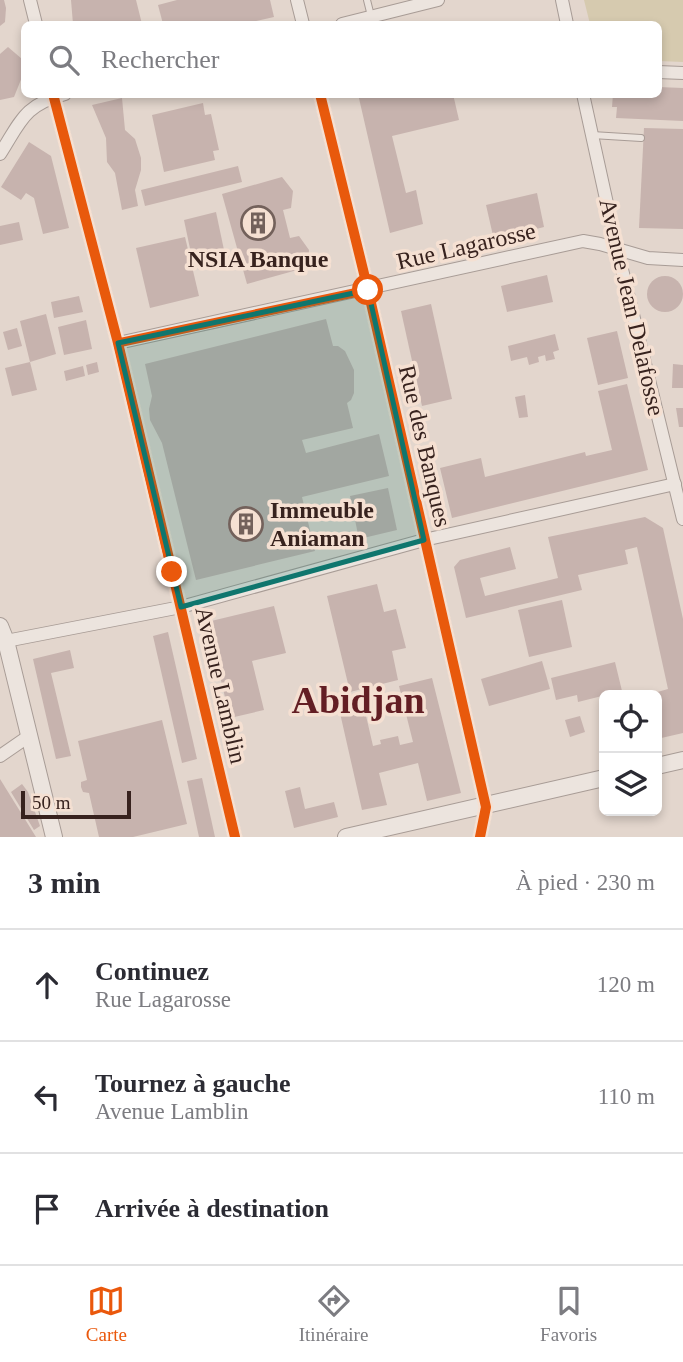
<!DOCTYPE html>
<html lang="fr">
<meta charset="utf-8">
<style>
body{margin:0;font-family:"Times New Roman",serif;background:#f2f2f3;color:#2b2b33}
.controls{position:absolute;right:21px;bottom:21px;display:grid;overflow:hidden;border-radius:10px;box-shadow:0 4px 10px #0003}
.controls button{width:63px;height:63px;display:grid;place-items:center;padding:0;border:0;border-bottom:2px solid #e1e1e2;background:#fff;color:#2b2b33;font:35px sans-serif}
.scale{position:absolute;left:21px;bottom:18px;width:110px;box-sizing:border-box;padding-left:7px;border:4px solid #37221e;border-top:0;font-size:19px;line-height:24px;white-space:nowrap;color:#37221e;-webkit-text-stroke:5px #f5e0d2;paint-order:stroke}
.stop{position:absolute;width:21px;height:21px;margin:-16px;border:5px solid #ea580c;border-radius:50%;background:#fff}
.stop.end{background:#ea580c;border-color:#fff;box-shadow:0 2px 7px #0008}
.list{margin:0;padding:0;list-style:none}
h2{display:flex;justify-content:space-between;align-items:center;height:91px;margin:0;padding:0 28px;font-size:30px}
h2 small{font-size:23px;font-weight:400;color:#7c7c81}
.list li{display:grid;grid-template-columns:46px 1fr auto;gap:21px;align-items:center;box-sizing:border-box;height:112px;padding:0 28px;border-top:2px solid #e1e1e2}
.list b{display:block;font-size:26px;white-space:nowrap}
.list p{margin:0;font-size:23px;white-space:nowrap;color:#7c7c81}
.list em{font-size:23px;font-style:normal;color:#7c7c81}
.icon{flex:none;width:38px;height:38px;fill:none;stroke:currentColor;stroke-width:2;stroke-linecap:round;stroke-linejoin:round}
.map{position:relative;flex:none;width:683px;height:837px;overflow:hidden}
.search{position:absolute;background:#fff;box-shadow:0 4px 10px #0003;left:21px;right:21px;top:21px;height:77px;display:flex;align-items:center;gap:18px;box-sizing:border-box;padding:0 24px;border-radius:10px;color:#7c7c81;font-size:26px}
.sheet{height:427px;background:#fff}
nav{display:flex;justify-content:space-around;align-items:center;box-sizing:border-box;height:98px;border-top:2px solid #e1e1e2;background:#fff;font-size:19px;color:#7c7c81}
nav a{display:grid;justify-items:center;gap:4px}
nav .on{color:#ea580c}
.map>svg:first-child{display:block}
</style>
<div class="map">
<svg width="683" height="837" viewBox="0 0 683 837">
<rect width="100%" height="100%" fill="#e3d6cd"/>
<path fill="#d6caaf" d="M584 0H683V62L659 61 658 24H590Z"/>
<g fill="#c7b3ae">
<path d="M0 0H4L6 8 5 22 0 26Z"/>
<path d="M71 0H136L142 24H73Z"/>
<path d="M177 0H270L274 17 243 24H163L158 5Z"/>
<path d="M8 47 22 59V77L14 97 0 100V54Z"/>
<path d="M658 87 683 88V121L616 118 617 107H612L613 94H658Z"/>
<path d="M358 94H453L459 120 392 136 406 193 416 190 423 224 390 233Z"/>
<path d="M122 98 125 130 135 139 141 158V170L135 190 138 206 122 210 115 173 107 162 106 138 92 105Z"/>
<path d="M203 103 205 115 211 114 219 150 213 151 215 160 164 172 152 115Z"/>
<path d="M644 128 683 129V229L639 228Z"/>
<path d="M29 142 51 156 69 228 43 234 34 198 26 193 21 200 1 187Z"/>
<path d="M238 166 242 182 145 206 141 190Z"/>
<path d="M282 177 293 191 291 208 283 210 290 238 299 236 309 250 308 267 247 284 222 194Z"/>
<path d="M537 193 544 227 494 240 486 205Z"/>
<path d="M216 212 224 250 192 258 184 220Z"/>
<path d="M19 222 23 240 0 245V226Z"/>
<path d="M185 237 199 296 150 308 136 248Z"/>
<path d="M547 275 553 302 507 312 501 286Z"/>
<circle cx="665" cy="294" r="18"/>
<path d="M79 296 83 312 54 318 51 302Z"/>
<path d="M431 304 452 399 422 406 401 311Z"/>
<path d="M46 314 56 354 30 362 37 390 12 396 5 368 30 362 20 321Z"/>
<path d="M326 319 333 346H338L345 351 354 370V393L351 400 347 403 353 428 302 440 306 453 379 434 389 476 302 497 315 551 196 580 162 443 150 420 149 409 152 396 145 364Z"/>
<path d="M86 320 92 349 64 355 58 327Z"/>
<path d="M17 328 22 346 8 350 3 332Z"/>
<path d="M617 331 628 378 598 385 587 338Z"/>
<path d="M555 334 559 350 553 352 555 359 546 361 545 355 538 357 539 362 529 365 527 357 511 361 508 346Z"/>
<path d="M97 362 99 372 88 375 86 365Z"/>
<path d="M673 364 683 365V388H672Z"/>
<path d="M83 366 85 376 66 381 64 371Z"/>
<path d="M627 384 648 470 452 518 440 468 481 458 485 477 585 452 586 456 612 450 598 391Z"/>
<path d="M525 395 528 417 519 418 515 397Z"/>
<path d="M676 408H683V427H679Z"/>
<path d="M388 488 397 530 359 539 350 496Z"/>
<path d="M645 517 663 528 683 619V733L657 739V695L654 693 668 689 637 547 625 550 628 564 578 575 582 590 466 618 454 567 460 560 510 547 516 569 480 578 485 596 558 578 548 537Z"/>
<path d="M377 584 384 612 396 609 406 648 392 651 398 680 350 692 327 596Z"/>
<path d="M562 600 572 647 529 657 518 610Z"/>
<path d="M274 606 286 653 252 661 264 710 230 718 207 622Z"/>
<path d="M168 632 197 759 182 763 153 636Z"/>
<path d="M70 650 74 668 51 673 71 756 56 759 33 659Z"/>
<path d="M542 661 550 689 489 706 481 679Z"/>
<path d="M615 662 622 691 578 702 577 695 556 700 551 678Z"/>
<path d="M432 678 461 793 427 801 418 763 379 773 387 805 362 810 340 713 364 707 373 746 381 744 380 740 398 736 400 745 413 742 399 686Z"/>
<path d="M580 716 585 732 570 737 565 720Z"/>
<path d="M162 720 187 824 133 837H99L89 793 83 792 81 787V782L87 780 78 741Z"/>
<path d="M202 778 215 837H199L187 781Z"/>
<path d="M0 779 36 837H0Z"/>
<path d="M22 784 28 792 40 826 34 830 11 792Z"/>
<path d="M300 787 305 809 334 802 338 817 294 828 285 791Z"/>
</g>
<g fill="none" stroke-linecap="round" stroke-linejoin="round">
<g stroke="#a89c96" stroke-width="8">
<g id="service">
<path d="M367 0 371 16"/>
<path d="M592 135 641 138"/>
</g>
</g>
<g stroke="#a89c96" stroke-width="14">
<g id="minor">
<path d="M30 0 36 24"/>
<path d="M297 0 303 24"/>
<path d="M562 0 567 24"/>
<path d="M342 24 438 0"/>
<path d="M658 72 683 73"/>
<path d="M53 94 118 343 235 837"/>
<path d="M320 94 368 290 486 807 480 837"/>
<path d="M583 94 617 249 683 519"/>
<path d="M0 154C21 121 24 105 65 94"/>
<path d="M118 343 583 241 600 244 648 258 683 260"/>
<path d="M6 641 181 607 424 540 675 484"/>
<path d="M0 756 29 736"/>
</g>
</g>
<g stroke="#a89c96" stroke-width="18">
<g id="tertiary">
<path d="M0 626 6 641 54 837"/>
<path d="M657 766 683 760"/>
<path d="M346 837 604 778"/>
</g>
</g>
<use href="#service" stroke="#ece4de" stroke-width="6"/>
<use href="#minor" stroke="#ece4de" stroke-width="12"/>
<use href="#tertiary" stroke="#ece4de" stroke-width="16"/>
<g stroke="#f5e0d2" stroke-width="15">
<g id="cycleway">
<path d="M53 94 118 343 235 837"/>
<path d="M320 94 368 290 486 807 480 837"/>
</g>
</g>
<use href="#cycleway" stroke="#e8590c" stroke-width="10"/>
</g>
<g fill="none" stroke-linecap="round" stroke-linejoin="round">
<path stroke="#ea580c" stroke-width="9" d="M172 572 118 343 368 290"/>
</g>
<path fill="#0f766e" fill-opacity="0.2" stroke="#0f766e" stroke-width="5" stroke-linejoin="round" d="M368 290 424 540 181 607 118 343Z"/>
<defs>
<g id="building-ring" transform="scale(1.75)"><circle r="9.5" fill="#f5e0d2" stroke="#73615b" stroke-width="1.5"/><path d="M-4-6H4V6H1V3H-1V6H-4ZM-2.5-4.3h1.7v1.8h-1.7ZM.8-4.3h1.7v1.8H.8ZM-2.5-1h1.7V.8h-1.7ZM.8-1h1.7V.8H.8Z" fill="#73615b"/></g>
</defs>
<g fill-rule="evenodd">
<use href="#building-ring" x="258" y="223"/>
<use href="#building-ring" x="246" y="524"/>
</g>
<g text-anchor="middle" stroke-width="7" stroke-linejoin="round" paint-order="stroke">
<g font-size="24" fill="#37221e" stroke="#f5e0d2">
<text transform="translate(466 246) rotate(-13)" y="8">Rue Lagarosse</text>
<text transform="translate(632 307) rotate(77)" y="8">Avenue Jean Delafosse</text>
<text transform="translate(425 446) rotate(77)" y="8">Rue des Banques</text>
<text transform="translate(221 685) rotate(77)" y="8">Avenue Lamblin</text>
</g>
<g font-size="24" font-weight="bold" fill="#37221e" stroke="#f5e0d2">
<text x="258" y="267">NSIA Banque</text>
<text x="270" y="518" text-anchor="start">Immeuble<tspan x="270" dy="28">Aniaman</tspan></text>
</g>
<g font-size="38" font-weight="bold" fill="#631e24" stroke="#f5e0d2">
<text x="358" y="713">Abidjan</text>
</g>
</g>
</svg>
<div class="controls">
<button><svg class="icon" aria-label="locate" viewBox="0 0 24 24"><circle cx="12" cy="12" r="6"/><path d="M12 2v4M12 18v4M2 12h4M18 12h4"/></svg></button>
<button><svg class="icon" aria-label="layers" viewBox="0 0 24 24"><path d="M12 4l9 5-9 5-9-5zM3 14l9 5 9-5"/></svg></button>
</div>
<div class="scale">50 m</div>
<div class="stop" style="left:368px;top:290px"></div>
<div class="stop end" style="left:172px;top:572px"></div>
<div class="search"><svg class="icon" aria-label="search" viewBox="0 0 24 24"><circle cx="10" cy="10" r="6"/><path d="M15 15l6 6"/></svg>Rechercher</div>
</div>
<section class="sheet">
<h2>3 min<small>À pied · 230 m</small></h2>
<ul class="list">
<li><svg class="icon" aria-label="ahead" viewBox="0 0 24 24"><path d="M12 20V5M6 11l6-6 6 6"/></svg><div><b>Continuez</b><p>Rue Lagarosse</p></div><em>120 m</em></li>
<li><svg class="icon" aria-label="left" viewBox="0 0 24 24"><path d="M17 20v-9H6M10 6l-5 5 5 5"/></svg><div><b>Tournez à gauche</b><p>Avenue Lamblin</p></div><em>110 m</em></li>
<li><svg class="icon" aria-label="arrive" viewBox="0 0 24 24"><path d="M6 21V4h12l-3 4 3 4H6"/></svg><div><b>Arrivée à destination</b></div></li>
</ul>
</section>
<nav>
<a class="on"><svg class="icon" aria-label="map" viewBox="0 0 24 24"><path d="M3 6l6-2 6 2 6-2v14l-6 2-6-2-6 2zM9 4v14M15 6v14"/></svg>Carte</a>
<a><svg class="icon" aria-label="directions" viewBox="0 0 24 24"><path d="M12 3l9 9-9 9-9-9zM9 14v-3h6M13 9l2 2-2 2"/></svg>Itinéraire</a>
<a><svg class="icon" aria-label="saved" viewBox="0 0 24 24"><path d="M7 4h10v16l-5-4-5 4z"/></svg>Favoris</a>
</nav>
